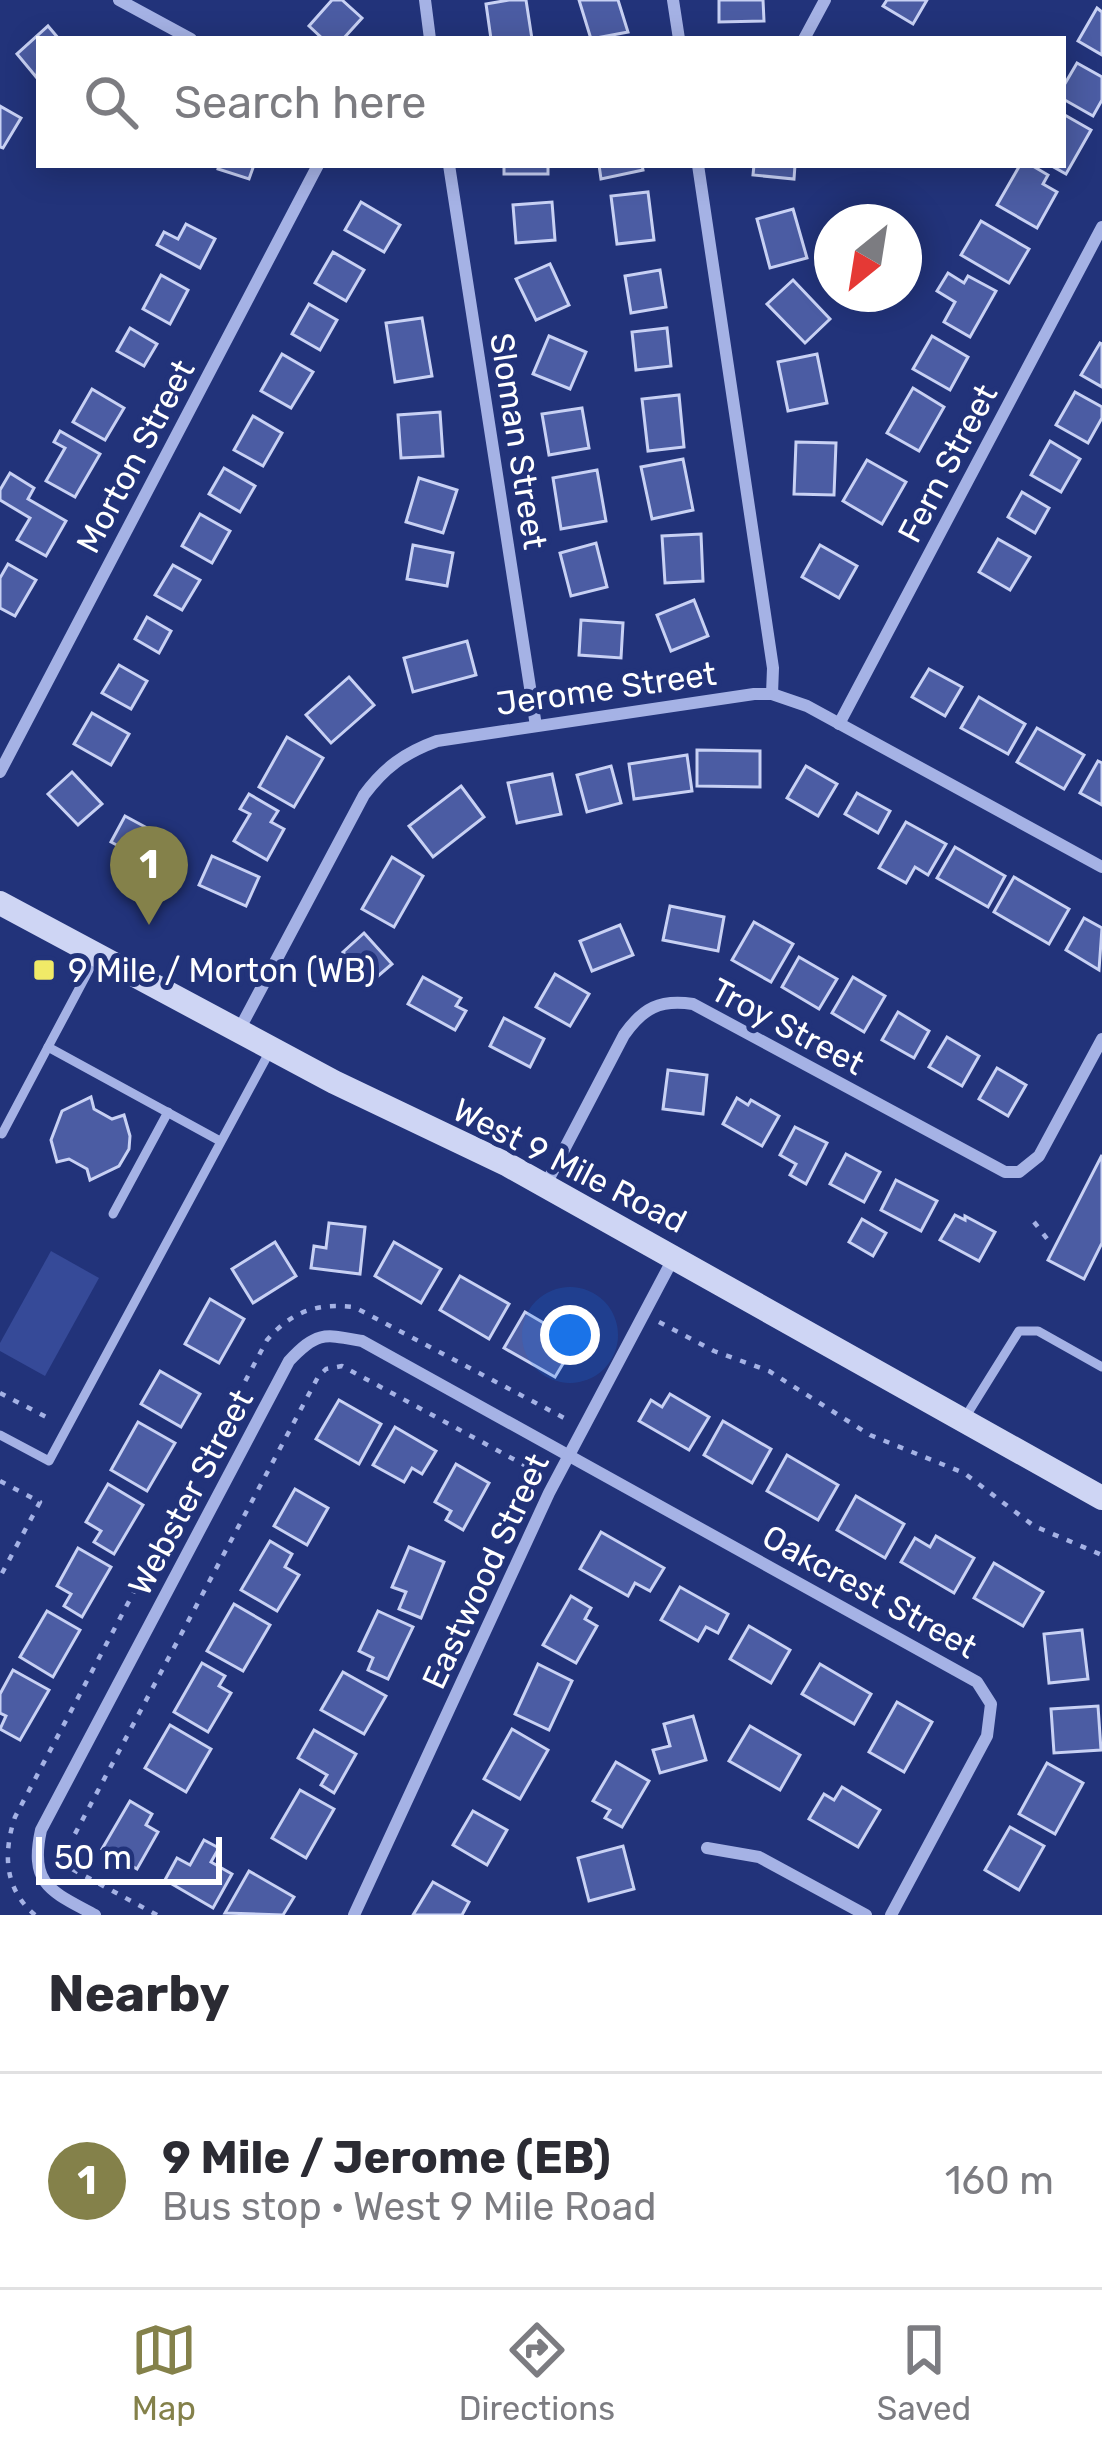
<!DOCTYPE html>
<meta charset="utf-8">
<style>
body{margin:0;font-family:Rubik,sans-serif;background:#f2f2f3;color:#2b2b33}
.compass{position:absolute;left:814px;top:204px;width:108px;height:108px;border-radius:50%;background:#fff;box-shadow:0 6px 30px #0003;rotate:210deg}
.scale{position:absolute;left:36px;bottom:30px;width:186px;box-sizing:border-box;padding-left:12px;border:6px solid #fff;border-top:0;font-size:33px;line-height:42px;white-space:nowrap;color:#fff;-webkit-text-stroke:9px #22337a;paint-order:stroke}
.you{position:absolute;left:570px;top:1335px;width:42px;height:42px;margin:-30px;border:9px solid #fff;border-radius:50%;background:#1a73e8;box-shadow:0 0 0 18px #1a73e833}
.badge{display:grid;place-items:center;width:78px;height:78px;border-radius:50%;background:#84814a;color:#fff;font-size:39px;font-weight:700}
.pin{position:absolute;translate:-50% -99px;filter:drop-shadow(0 3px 6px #0008)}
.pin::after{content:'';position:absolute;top:63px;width:42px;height:36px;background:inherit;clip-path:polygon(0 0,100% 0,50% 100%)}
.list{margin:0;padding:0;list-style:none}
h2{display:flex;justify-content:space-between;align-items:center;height:156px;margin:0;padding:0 48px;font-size:51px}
h2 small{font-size:39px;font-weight:400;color:#7c7c81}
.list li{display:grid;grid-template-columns:78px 1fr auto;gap:36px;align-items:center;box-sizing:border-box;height:216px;padding:0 48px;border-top:3px solid #e1e1e2}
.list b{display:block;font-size:45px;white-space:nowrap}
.list p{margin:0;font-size:39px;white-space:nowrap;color:#7c7c81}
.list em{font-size:39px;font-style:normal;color:#7c7c81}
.icon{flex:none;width:66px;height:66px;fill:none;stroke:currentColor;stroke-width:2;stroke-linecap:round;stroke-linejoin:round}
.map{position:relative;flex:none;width:1102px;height:1915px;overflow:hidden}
.search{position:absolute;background:#fff;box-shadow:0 6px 30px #0003;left:36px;right:36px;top:36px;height:132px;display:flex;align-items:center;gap:30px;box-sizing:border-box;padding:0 42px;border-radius:0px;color:#7c7c81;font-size:45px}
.sheet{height:372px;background:#fff}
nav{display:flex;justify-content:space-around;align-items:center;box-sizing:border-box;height:168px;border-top:3px solid #e1e1e2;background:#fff;font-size:33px;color:#7c7c81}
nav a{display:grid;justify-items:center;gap:6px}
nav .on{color:#84814a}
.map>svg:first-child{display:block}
</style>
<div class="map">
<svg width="1102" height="1915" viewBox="0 0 1102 1915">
<rect width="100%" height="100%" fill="#22337a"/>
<path fill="#364a98" d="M51 1251 99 1278 45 1376 0 1351V1343Z"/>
<g fill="#4b5ca3" stroke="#c8d1f4" stroke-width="3">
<path d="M332 0H342L362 18 343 39H323L309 26Z"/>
<path d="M509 0H526L532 39H491L486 4Z"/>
<path d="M579 0H618L628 32 591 39Z"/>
<path d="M719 0H763L764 21 719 22Z"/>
<path d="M887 0H927L913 24 883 6Z"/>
<path d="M1097 8 1102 12V55L1078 41Z"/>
<path d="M48 26 59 39H39L37 78 17 54Z"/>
<path d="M1077 63 1102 77V100L1093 116 1063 99V87Z"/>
<path d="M0 106 21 118 3 148 0 147Z"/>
<path d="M1063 114 1091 130 1066 174 1050 165H1063Z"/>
<path d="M219 165H254L249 179 218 169Z"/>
<rect x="504" y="165" width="44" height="9"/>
<path d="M599 165H642L643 170 601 179Z"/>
<path d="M754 165H795L794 179 753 175Z"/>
<path d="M1020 165H1031L1048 175 1043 184 1057 192 1037 228 997 205Z"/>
<path d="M648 192 654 240 617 244 611 196Z"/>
<path d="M361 202 400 225 384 252 345 230Z"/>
<path d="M552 202 555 240 516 243 513 205Z"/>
<path d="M793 209 807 258 770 268 757 219Z"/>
<path d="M981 221 1029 249 1009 283 961 255Z"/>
<path d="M186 224 215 239 200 268 157 245 164 232 178 239Z"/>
<path d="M333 252 364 270 346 301 315 283Z"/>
<path d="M550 264 569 305 536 320 516 279Z"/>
<path d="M660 270 666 307 631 313 625 276Z"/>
<path d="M948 273 964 283 968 276 996 291 970 337 944 322 955 302 937 291Z"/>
<path d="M161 275 188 290 170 324 143 309Z"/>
<path d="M793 280 830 319 805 343 767 304Z"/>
<path d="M309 304 337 320 320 350 292 334Z"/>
<path d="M422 318 432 376 395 382 386 323Z"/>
<path d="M130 328 157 344 144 366 117 351Z"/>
<path d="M667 328 671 366 636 370 632 332Z"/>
<path d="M549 336 586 352 570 389 533 374Z"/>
<path d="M932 336 968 357 950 390 913 369Z"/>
<path d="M1100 343 1102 344V387L1081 375Z"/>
<path d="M282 354 313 372 291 408 261 391Z"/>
<path d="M817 354 827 403 788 411 778 362Z"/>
<path d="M913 388 944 407 919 451 887 433Z"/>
<path d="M92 389 124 408 105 440 73 422Z"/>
<path d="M1075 392 1102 407V418L1088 443 1056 425Z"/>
<path d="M679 395 684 447 648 451 642 399Z"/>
<path d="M582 408 589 448 549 455 542 414Z"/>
<path d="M440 412 443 456 401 458 398 415Z"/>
<path d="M253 416 282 433 263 466 234 450Z"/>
<path d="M60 431 100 454 75 497 46 481 65 448 54 442Z"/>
<path d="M1050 441 1080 459 1061 492 1031 475Z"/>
<path d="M796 442 836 443 834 495 794 494Z"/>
<path d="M683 459 693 510 652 519 641 467Z"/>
<path d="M867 460 906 482 882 524 843 501Z"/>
<path d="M224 468 255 486 240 512 209 494Z"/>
<path d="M597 470 606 521 561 529 553 478Z"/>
<path d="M10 473 34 488 28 499 66 521 46 556 17 540 30 518 0 500V490Z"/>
<path d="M419 478 457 490 443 533 406 522Z"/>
<path d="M1022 492 1049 508 1035 533 1008 517Z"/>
<path d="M200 514 230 531 212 563 182 546Z"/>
<path d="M701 534 703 581 665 583 662 536Z"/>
<path d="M998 539 1030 557 1010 590 979 572Z"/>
<path d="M596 543 607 587 571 596 560 553Z"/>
<path d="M413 545 453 553 447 586 407 579Z"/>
<path d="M820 545 857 566 839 598 802 577Z"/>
<path d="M8 564 36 580 15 616 0 608V578Z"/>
<path d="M173 565 200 580 182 610 155 595Z"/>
<path d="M694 600 708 636 671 651 657 615Z"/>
<path d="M147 617 171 631 159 653 135 639Z"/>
<path d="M581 620 623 623 621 658 579 655Z"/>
<path d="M467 641 476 675 413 692 404 658Z"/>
<path d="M119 665 147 681 131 709 102 693Z"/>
<path d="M929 669 962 687 945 716 912 697Z"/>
<path d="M349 677 374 705 331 743 306 715Z"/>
<path d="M979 697 1025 724 1008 754 961 728Z"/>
<path d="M92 713 129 734 111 765 74 744Z"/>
<path d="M1037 728 1084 755 1064 789 1017 762Z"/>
<path d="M287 737 323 758 294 807 259 787Z"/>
<path d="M697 750 760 751V787L697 786Z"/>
<path d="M687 755 692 791 634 799 629 764Z"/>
<path d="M1098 761 1102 763V805L1080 793Z"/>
<path d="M611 766 621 803 587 812 577 775Z"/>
<path d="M806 766 837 784 818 816 787 798Z"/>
<path d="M72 772 102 804 78 825 48 794Z"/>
<path d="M552 774 561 814 517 823 508 783Z"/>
<path d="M461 786 484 817 433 857 409 826Z"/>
<path d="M857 793 890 811 878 833 845 814Z"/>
<path d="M249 794 278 811 271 822 284 829 267 860 234 841 250 814 240 809Z"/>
<path d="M125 816 162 836 148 862 111 842Z"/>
<path d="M906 822 946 844 928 875 915 867 906 883 879 868Z"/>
<path d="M955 847 1005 876 988 907 937 878Z"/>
<path d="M212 856 259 877 246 906 199 885Z"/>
<path d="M392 857 423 876 394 927 362 909Z"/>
<path d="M1014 877 1069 909 1049 944 994 912Z"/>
<path d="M670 906 724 917 718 951 663 940Z"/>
<path d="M1084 918 1102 928 1099 970 1066 950Z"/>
<path d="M754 922 793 944 771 982 732 960Z"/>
<path d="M620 925 633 955 592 971 580 941Z"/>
<path d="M364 933 392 964 370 983 343 952Z"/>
<path d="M799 957 837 979 819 1009 782 987Z"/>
<path d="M555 974 589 994 570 1026 536 1007Z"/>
<path d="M423 977 461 998 456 1006 466 1011 455 1030 408 1004Z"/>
<path d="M853 977 885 996 864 1032 832 1013Z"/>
<path d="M898 1012 929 1031 914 1058 882 1040Z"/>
<path d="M504 1018 544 1039 530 1067 490 1046Z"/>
<path d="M947 1037 979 1056 962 1086 929 1067Z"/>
<path d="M997 1068 1026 1085 1008 1116 979 1099Z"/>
<path d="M668 1070 707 1075 703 1114 663 1109Z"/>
<path d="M91 1097 94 1109 112 1119 124 1115 130 1136 129 1149 119 1166 90 1180 87 1169 69 1159 57 1162 51 1140 62 1111Z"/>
<path d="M737 1098 748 1105 751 1100 779 1116 762 1146 723 1124Z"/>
<path d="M795 1127 827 1143 806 1184 790 1175 796 1164 780 1155Z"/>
<path d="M846 1154 880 1172 864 1202 830 1184Z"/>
<path d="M1102 1155V1243L1084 1279 1048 1260Z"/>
<path d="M896 1180 937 1201 921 1231 881 1210Z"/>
<path d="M955 1215 965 1220V1216L995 1232 979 1261 940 1240Z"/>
<path d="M862 1219 886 1233 873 1256 849 1242Z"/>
<path d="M329 1223 365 1227 360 1274 311 1268 314 1246 326 1248Z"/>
<path d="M275 1242 296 1276 253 1303 232 1269Z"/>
<path d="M394 1242 441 1269 421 1303 375 1276Z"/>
<path d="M460 1276 509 1304 489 1339 440 1310Z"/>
<path d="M210 1299 244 1319 219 1363 185 1344Z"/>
<path d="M525 1312 576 1342 555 1377 504 1348Z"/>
<path d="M160 1371 200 1394 181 1427 141 1404Z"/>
<path d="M670 1394 709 1417 689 1450 639 1421 651 1400 662 1407Z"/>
<path d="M339 1400 381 1424 359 1464 316 1439Z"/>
<path d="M723 1421 771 1449 752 1483 704 1455Z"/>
<path d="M138 1422 175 1443 147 1491 111 1470Z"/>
<path d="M395 1427 436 1451 422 1474 412 1468 404 1482 373 1465Z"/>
<path d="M787 1455 838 1485 818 1520 767 1491Z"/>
<path d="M456 1464 489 1483 463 1530 446 1520 451 1511 435 1502Z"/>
<path d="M108 1484 143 1505 114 1554 94 1542 101 1531 86 1522Z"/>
<path d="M295 1489 328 1508 307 1545 274 1526Z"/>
<path d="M856 1496 904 1524 885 1558 837 1530Z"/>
<path d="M601 1532 664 1568 650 1591 635 1583 628 1596 580 1569Z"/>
<path d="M936 1536 974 1558 954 1593 901 1562 915 1538 930 1547Z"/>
<path d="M270 1541 292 1554 285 1567 299 1575 277 1611 241 1590Z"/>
<path d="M409 1547 444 1562 421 1618 399 1609 406 1592 392 1587Z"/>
<path d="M78 1548 111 1567 82 1617 64 1606 71 1594 57 1586Z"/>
<path d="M994 1563 1043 1592 1023 1626 974 1598Z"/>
<path d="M680 1587 728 1614 718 1633 706 1627 698 1641 661 1620Z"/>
<path d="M571 1596 591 1608 585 1619 597 1626 576 1663 543 1645Z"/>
<path d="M234 1604 270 1625 243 1671 207 1651Z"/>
<path d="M47 1611 80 1630 53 1677 20 1657Z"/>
<path d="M378 1611 413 1627 388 1679 368 1670 373 1658 359 1651Z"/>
<path d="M749 1626 790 1650 771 1683 730 1659Z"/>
<path d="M1082 1630 1088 1679 1049 1683 1044 1634Z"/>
<path d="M202 1663 225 1676 219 1686 231 1693 208 1732 174 1712Z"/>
<path d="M538 1664 572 1681 549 1730 515 1714Z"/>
<path d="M820 1664 871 1694 854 1724 802 1694Z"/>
<path d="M13 1670 49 1690 20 1740 0 1729 6 1716 0 1713V1694Z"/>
<path d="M343 1672 386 1696 364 1734 321 1710Z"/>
<path d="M897 1702 932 1722 904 1772 869 1752Z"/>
<path d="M1098 1706 1101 1750 1054 1753 1051 1709Z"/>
<path d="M693 1716 706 1760 660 1773 653 1750 670 1746 664 1724Z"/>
<path d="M170 1725 211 1749 186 1792 145 1768Z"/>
<path d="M750 1726 800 1755 780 1790 729 1761Z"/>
<path d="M512 1729 548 1750 520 1799 484 1779Z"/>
<path d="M314 1730 356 1754 334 1793 321 1785 327 1775 298 1758Z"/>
<path d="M616 1762 649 1781 622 1827 605 1818 610 1810 593 1801Z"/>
<path d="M1047 1763 1083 1783 1055 1834 1019 1814Z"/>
<path d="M842 1787 880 1810 858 1847 809 1819 824 1794 834 1800Z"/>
<path d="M300 1790 334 1809 306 1858 272 1838Z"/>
<path d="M130 1801 152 1814 146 1825 158 1832 137 1869 102 1849Z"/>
<path d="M473 1811 507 1830 487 1865 453 1845Z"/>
<path d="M1010 1827 1044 1846 1019 1890 985 1870Z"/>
<path d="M204 1840 219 1848 211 1862 232 1874 213 1908 165 1880 177 1858 190 1865Z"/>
<path d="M623 1846 634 1889 589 1901 578 1858Z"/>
<path d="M249 1871 294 1897 283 1915 225 1913Z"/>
<path d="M433 1882 469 1902 462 1915H413Z"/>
</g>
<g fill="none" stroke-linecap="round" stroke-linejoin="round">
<g stroke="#a5b2e5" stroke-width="4.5" stroke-dasharray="6 9" stroke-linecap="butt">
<path d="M1034 1222 1052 1245"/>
<path d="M659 1322 714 1351 769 1371 870 1435 964 1473 1034 1526 1102 1555"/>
<path d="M0 1393 50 1419"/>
<path d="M0 1481 40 1502 0 1577"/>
<path d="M35 1915C4 1889 3 1853 15 1817L267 1340C292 1311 317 1303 354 1307L568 1420"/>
<path d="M157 1915 72 1869 66 1854 68 1847 318 1377 326 1369 342 1366 539 1473"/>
</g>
<g stroke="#a5b2e5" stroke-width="9">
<path d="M97 955 48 1047 220 1141"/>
<path d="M2 1134 48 1047"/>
<path d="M113 1214 168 1112"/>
<path d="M966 1416 1019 1331H1038L1102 1367"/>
<path d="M0 1435 49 1461 271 1049"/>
</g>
<g stroke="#a5b2e5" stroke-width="12">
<path d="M119 0 191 39"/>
<path d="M425 0 430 39"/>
<path d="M673 0 679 39"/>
<path d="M804 39 825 0"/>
<path d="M449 165 536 726"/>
<path d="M698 165 773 668 772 694"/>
<path d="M839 724 1102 227"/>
<path d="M0 772 318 165"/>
<path d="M238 1032 364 795C384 768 404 753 437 741L754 694H772L807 706 1102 867"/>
<path d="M545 1186 624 1035C643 1008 660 999 693 1004L1005 1172H1019L1039 1156 1102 1039"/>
<path d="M707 1848 759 1857 866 1915"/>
<path d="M95 1915C51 1891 29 1885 41 1830L289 1361C317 1331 324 1334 362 1341L977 1682 991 1704 987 1736 891 1915"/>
<path d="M354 1915 549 1493 674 1257"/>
</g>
<path stroke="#ced5f4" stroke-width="24" d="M0 903 334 1082 508 1165 1102 1498"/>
</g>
<rect fill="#f0ea67" stroke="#22337a" stroke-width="4.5" x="32" y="958" width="24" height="24" rx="6"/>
<g text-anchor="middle" stroke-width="10" stroke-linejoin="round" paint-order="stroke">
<g font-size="33" fill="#fff" stroke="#22337a">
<text transform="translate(519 441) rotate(81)" y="12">Sloman Street</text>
<text transform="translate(135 456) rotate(-62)" y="12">Morton Street</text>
<text transform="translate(947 463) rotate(-62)" y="12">Fern Street</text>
<text transform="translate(606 688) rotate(-8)" y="12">Jerome Street</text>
<text transform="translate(788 1026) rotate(28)" y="12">Troy Street</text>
<text transform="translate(570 1165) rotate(27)" y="12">West 9 Mile Road</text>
<text transform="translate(190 1492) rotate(-62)" y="12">Webster Street</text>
<text transform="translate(485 1571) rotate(-65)" y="12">Eastwood Street</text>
<text transform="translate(870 1591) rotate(29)" y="12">Oakcrest Street</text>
</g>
<g font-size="33" fill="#fff" stroke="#22337a" text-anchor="start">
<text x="68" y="982">9 Mile / Morton (WB)</text>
</g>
</g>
</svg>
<svg class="compass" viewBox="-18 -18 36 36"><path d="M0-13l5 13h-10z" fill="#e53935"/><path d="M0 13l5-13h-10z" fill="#7c7c81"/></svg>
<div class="scale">50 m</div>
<div class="you"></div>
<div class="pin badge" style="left:149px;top:925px">1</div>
<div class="search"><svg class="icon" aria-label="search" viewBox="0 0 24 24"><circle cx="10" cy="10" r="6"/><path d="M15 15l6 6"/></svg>Search here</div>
</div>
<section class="sheet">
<h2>Nearby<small></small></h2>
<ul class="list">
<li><span class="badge">1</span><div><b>9 Mile / Jerome (EB)</b><p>Bus stop · West 9 Mile Road</p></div><em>160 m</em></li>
</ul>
</section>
<nav>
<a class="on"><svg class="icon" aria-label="map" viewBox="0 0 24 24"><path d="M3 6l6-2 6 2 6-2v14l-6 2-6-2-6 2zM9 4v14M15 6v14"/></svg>Map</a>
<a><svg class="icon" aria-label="directions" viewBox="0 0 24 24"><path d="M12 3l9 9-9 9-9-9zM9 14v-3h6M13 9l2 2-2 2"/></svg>Directions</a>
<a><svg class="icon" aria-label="saved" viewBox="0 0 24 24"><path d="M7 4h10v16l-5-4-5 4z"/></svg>Saved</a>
</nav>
